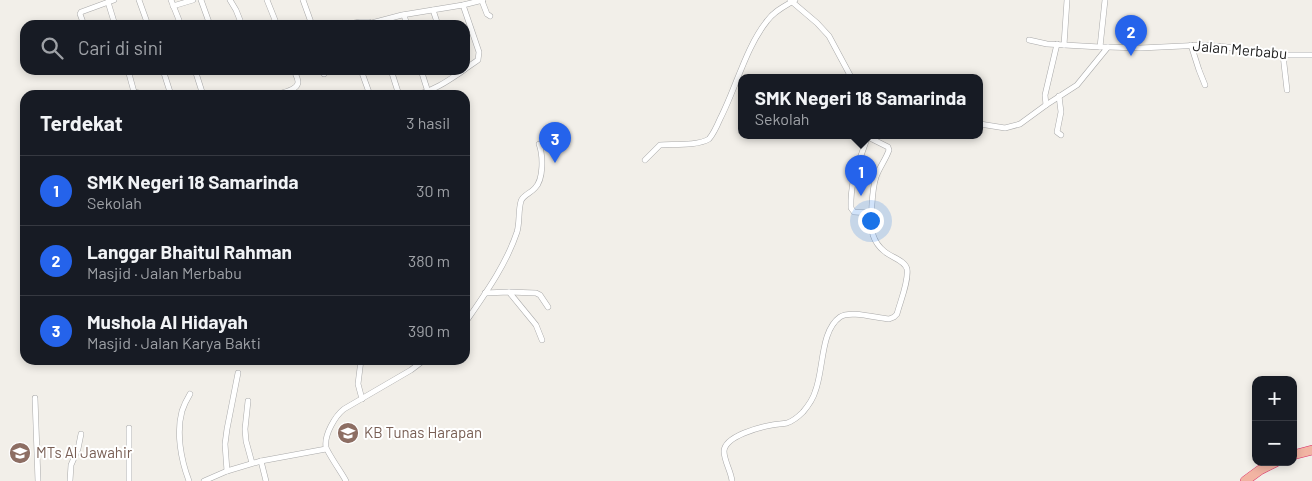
<!DOCTYPE html>
<html lang="id">
<meta charset="utf-8">
<style>
body{margin:0;font-family:Barlow,sans-serif;background:#20242c;color:#f1f3f6}
.controls{position:absolute;right:15px;bottom:15px;display:grid;overflow:hidden;border-radius:10px;box-shadow:0 2px 8px #0003}
.controls button{width:45px;height:45px;display:grid;place-items:center;padding:0;border:0;border-bottom:1px solid #363941;background:#171b24;color:#f1f3f6;font:25px sans-serif}
.you{position:absolute;left:870px;top:220px;width:18px;height:18px;margin:-12px;border:4px solid #fff;border-radius:50%;background:#1a73e8;box-shadow:0 0 0 8px #1a73e833}
.badge{display:grid;place-items:center;width:32px;height:32px;border-radius:50%;background:#2563eb;color:#fff;font-size:16px;font-weight:700}
.pin{position:absolute;translate:-50% -41px;filter:drop-shadow(0 1px 2px #0008)}
.pin::after{content:'';position:absolute;top:26px;width:18px;height:15px;background:inherit;clip-path:polygon(0 0,100% 0,50% 100%)}
.popup{position:absolute;left:738px;top:74px;width:245px;height:65px;box-sizing:border-box;display:grid;place-content:center;border-radius:10px;background:#171b24;filter:drop-shadow(0 1px 4px #0005);font-size:16px;white-space:nowrap;color:#9ea1a6}
.popup b{font-size:19px;color:#f1f3f6}
.popup::after{content:'';position:absolute;left:50%;top:100%;margin-left:-10px;border:10px solid transparent;border-top-color:#171b24}
.list{margin:0;padding:0;list-style:none}
h2{display:flex;justify-content:space-between;align-items:center;height:65px;margin:0;padding:0 20px;font-size:21px}
h2 small{font-size:16px;font-weight:400;color:#9ea1a6}
.list li{display:grid;grid-template-columns:32px 1fr auto;gap:15px;align-items:center;box-sizing:border-box;height:70px;padding:0 20px;border-top:1px solid #363941}
.list b{display:block;font-size:19px;white-space:nowrap}
.list p{margin:0;font-size:16px;white-space:nowrap;color:#9ea1a6}
.list em{font-size:16px;font-style:normal;color:#9ea1a6}
.icon{flex:none;width:28px;height:28px;fill:none;stroke:currentColor;stroke-width:2;stroke-linecap:round;stroke-linejoin:round}
.map{position:relative;flex:none;width:1312px;height:481px;overflow:hidden}
.search{position:absolute;background:#171b24;box-shadow:0 2px 8px #0003;left:20px;top:20px;width:450px;height:55px;display:flex;align-items:center;gap:12px;box-sizing:border-box;padding:0 18px;border-radius:15px;color:#9ea1a6;font-size:19px}
.panel{position:absolute;background:#171b24;box-shadow:0 2px 8px #0003;left:20px;top:90px;width:450px;height:275px;border-radius:15px}
.map>svg:first-child{display:block}
</style>
<div class="map">
<svg width="1312" height="481" viewBox="0 0 1312 481">
<rect width="100%" height="100%" fill="#f2efe9"/>
<g fill="none" stroke-linecap="round" stroke-linejoin="round">
<g stroke="#a9a9a9" stroke-width="6">
<g id="minor">
<path d="M139 0 148 25"/>
<path d="M171 0 181 25"/>
<path d="M201 0 210 25"/>
<path d="M230 0 236 10 242 25"/>
<path d="M267 0 277 25"/>
<path d="M303 0 312 25"/>
<path d="M790 0 817 23 829 36 851 77"/>
<path d="M482 1 487 14 490 16"/>
<path d="M108 2 115 25"/>
<path d="M463 5 479 52 478 60 465 69"/>
<path d="M173 6 193 0"/>
<path d="M433 10 438 25"/>
<path d="M404 15 407 25"/>
<path d="M84 25 80 14 81 12 114 0"/>
<path d="M342 25 360 22H369"/>
<path d="M364 25 402 15 463 5 483 0"/>
<path d="M1029 40 1047 44 1100 47"/>
<path d="M1064 45 1067 0"/>
<path d="M1191 45 1199 70 1205 85"/>
<path d="M1108 47 1140 48 1204 45 1227 47 1264 54 1283 55H1312"/>
<path d="M1283 55 1287 90"/>
<path d="M128 70 134 92 133 95"/>
<path d="M163 70 171 95"/>
<path d="M195 70 203 95"/>
<path d="M229 70C235 73 240 71 247 70"/>
<path d="M323 70 324 74"/>
<path d="M361 70 370 95"/>
<path d="M391 70 399 95"/>
<path d="M421 70 428 92"/>
<path d="M134 92 149 95"/>
<path d="M273 95C280 93 298 91 298 82 298 78 295 74 294 70"/>
<path d="M417 95C435 90 449 80 464 70"/>
<path d="M1059 96 1061 112 1057 132 1061 135"/>
<path d="M1046 105 1045 95 1057 44"/>
<path d="M980 124 1005 128 1020 124 1046 105 1077 85 1108 47H1100L1105 0"/>
<path d="M868 136C859 162 850 180 851 208L854 212 872 213"/>
<path d="M645 160 660 145C674 144 697 146 709 139 714 133 717 126 720 119 736 88 746 47 767 21 774 11 785 6 795 0"/>
<path d="M509 292 536 293 540 295 548 307"/>
<path d="M485 293 509 292 536 325 542 340"/>
<path d="M465 323C485 294 506 265 517 232 520 222 518 211 521 201 523 195 531 193 535 188 544 179 543 155 539 144"/>
<path d="M361 360 358 384 362 399"/>
<path d="M35 398 38 481"/>
<path d="M248 401 245 429 246 441 252 463"/>
<path d="M129 428V481"/>
<path d="M261 461 266 481"/>
<path d="M227 471 225 444 227 429 238 373"/>
<path d="M70 481 71 465 78 449 81 434"/>
<path d="M189 481C181 460 176 433 182 411 184 405 187 399 190 394"/>
<path d="M204 481 227 471 261 461 326 449"/>
<path d="M346 481C343 475 327 452 326 447 324 435 335 416 344 409L411 370 424 360"/>
<path d="M732 481C731 471 724 461 724 451 725 436 760 427 772 425 777 424 783 424 787 423 793 421 799 416 803 412 808 406 813 399 815 392 824 370 820 331 840 317 850 310 876 318 889 319L894 317 897 314C900 302 909 281 907 269 905 260 890 257 884 251 879 247 875 241 873 235 870 223 872 189 876 177 879 168 886 159 889 150L888 147 870 138 868 135"/>
</g>
</g>
<g stroke="#dc2a67" stroke-width="10">
<g id="trunk">
<path d="M1293 455 1312 450"/>
<path d="M1245 481 1260 470 1276 462"/>
</g>
</g>
<use href="#minor" stroke="#fff" stroke-width="5"/>
<use href="#trunk" stroke="#f2b4a3" stroke-width="9"/>
</g>
<defs>
<g id="school-disc" transform="scale(1.125)"><circle r="9.5" fill="#8d6e63" stroke="#fff"/><path d="M0-5L7-2L0 1L-7-2ZM-4 1L0 2.5L4 1V4Q0 6-4 4Z" fill="#fff"/></g>
</defs>
<g fill-rule="evenodd">
<use href="#school-disc" x="348" y="433"/>
<use href="#school-disc" x="20" y="453"/>
</g>
<g text-anchor="middle" stroke-width="4" stroke-linejoin="round" paint-order="stroke">
<g font-size="15" fill="#222" stroke="#fff">
<text transform="translate(1240 50) rotate(5)" y="5">Jalan Merbabu</text>
</g>
<g font-size="15" fill="#785e54" stroke="#fff" text-anchor="start">
<text x="364" y="438">KB Tunas Harapan</text>
<text x="36" y="458">MTs Al Jawahir</text>
</g>
</g>
</svg>
<div class="controls">
<button>+</button>
<button>−</button>
</div>
<div class="you"></div>
<div class="pin badge" style="left:861px;top:196px">1</div>
<div class="popup"><b>SMK Negeri 18 Samarinda</b>Sekolah</div>
<div class="pin badge" style="left:1131px;top:56px">2</div>
<div class="pin badge" style="left:555px;top:163px">3</div>
<div class="search"><svg class="icon" aria-label="search" viewBox="0 0 24 24"><circle cx="10" cy="10" r="6"/><path d="M15 15l6 6"/></svg>Cari di sini</div>
<section class="panel">
<h2>Terdekat<small>3 hasil</small></h2>
<ul class="list">
<li><span class="badge">1</span><div><b>SMK Negeri 18 Samarinda</b><p>Sekolah</p></div><em>30 m</em></li>
<li><span class="badge">2</span><div><b>Langgar Bhaitul Rahman</b><p>Masjid · Jalan Merbabu</p></div><em>380 m</em></li>
<li><span class="badge">3</span><div><b>Mushola Al Hidayah</b><p>Masjid · Jalan Karya Bakti</p></div><em>390 m</em></li>
</ul>
</section>
</div>
